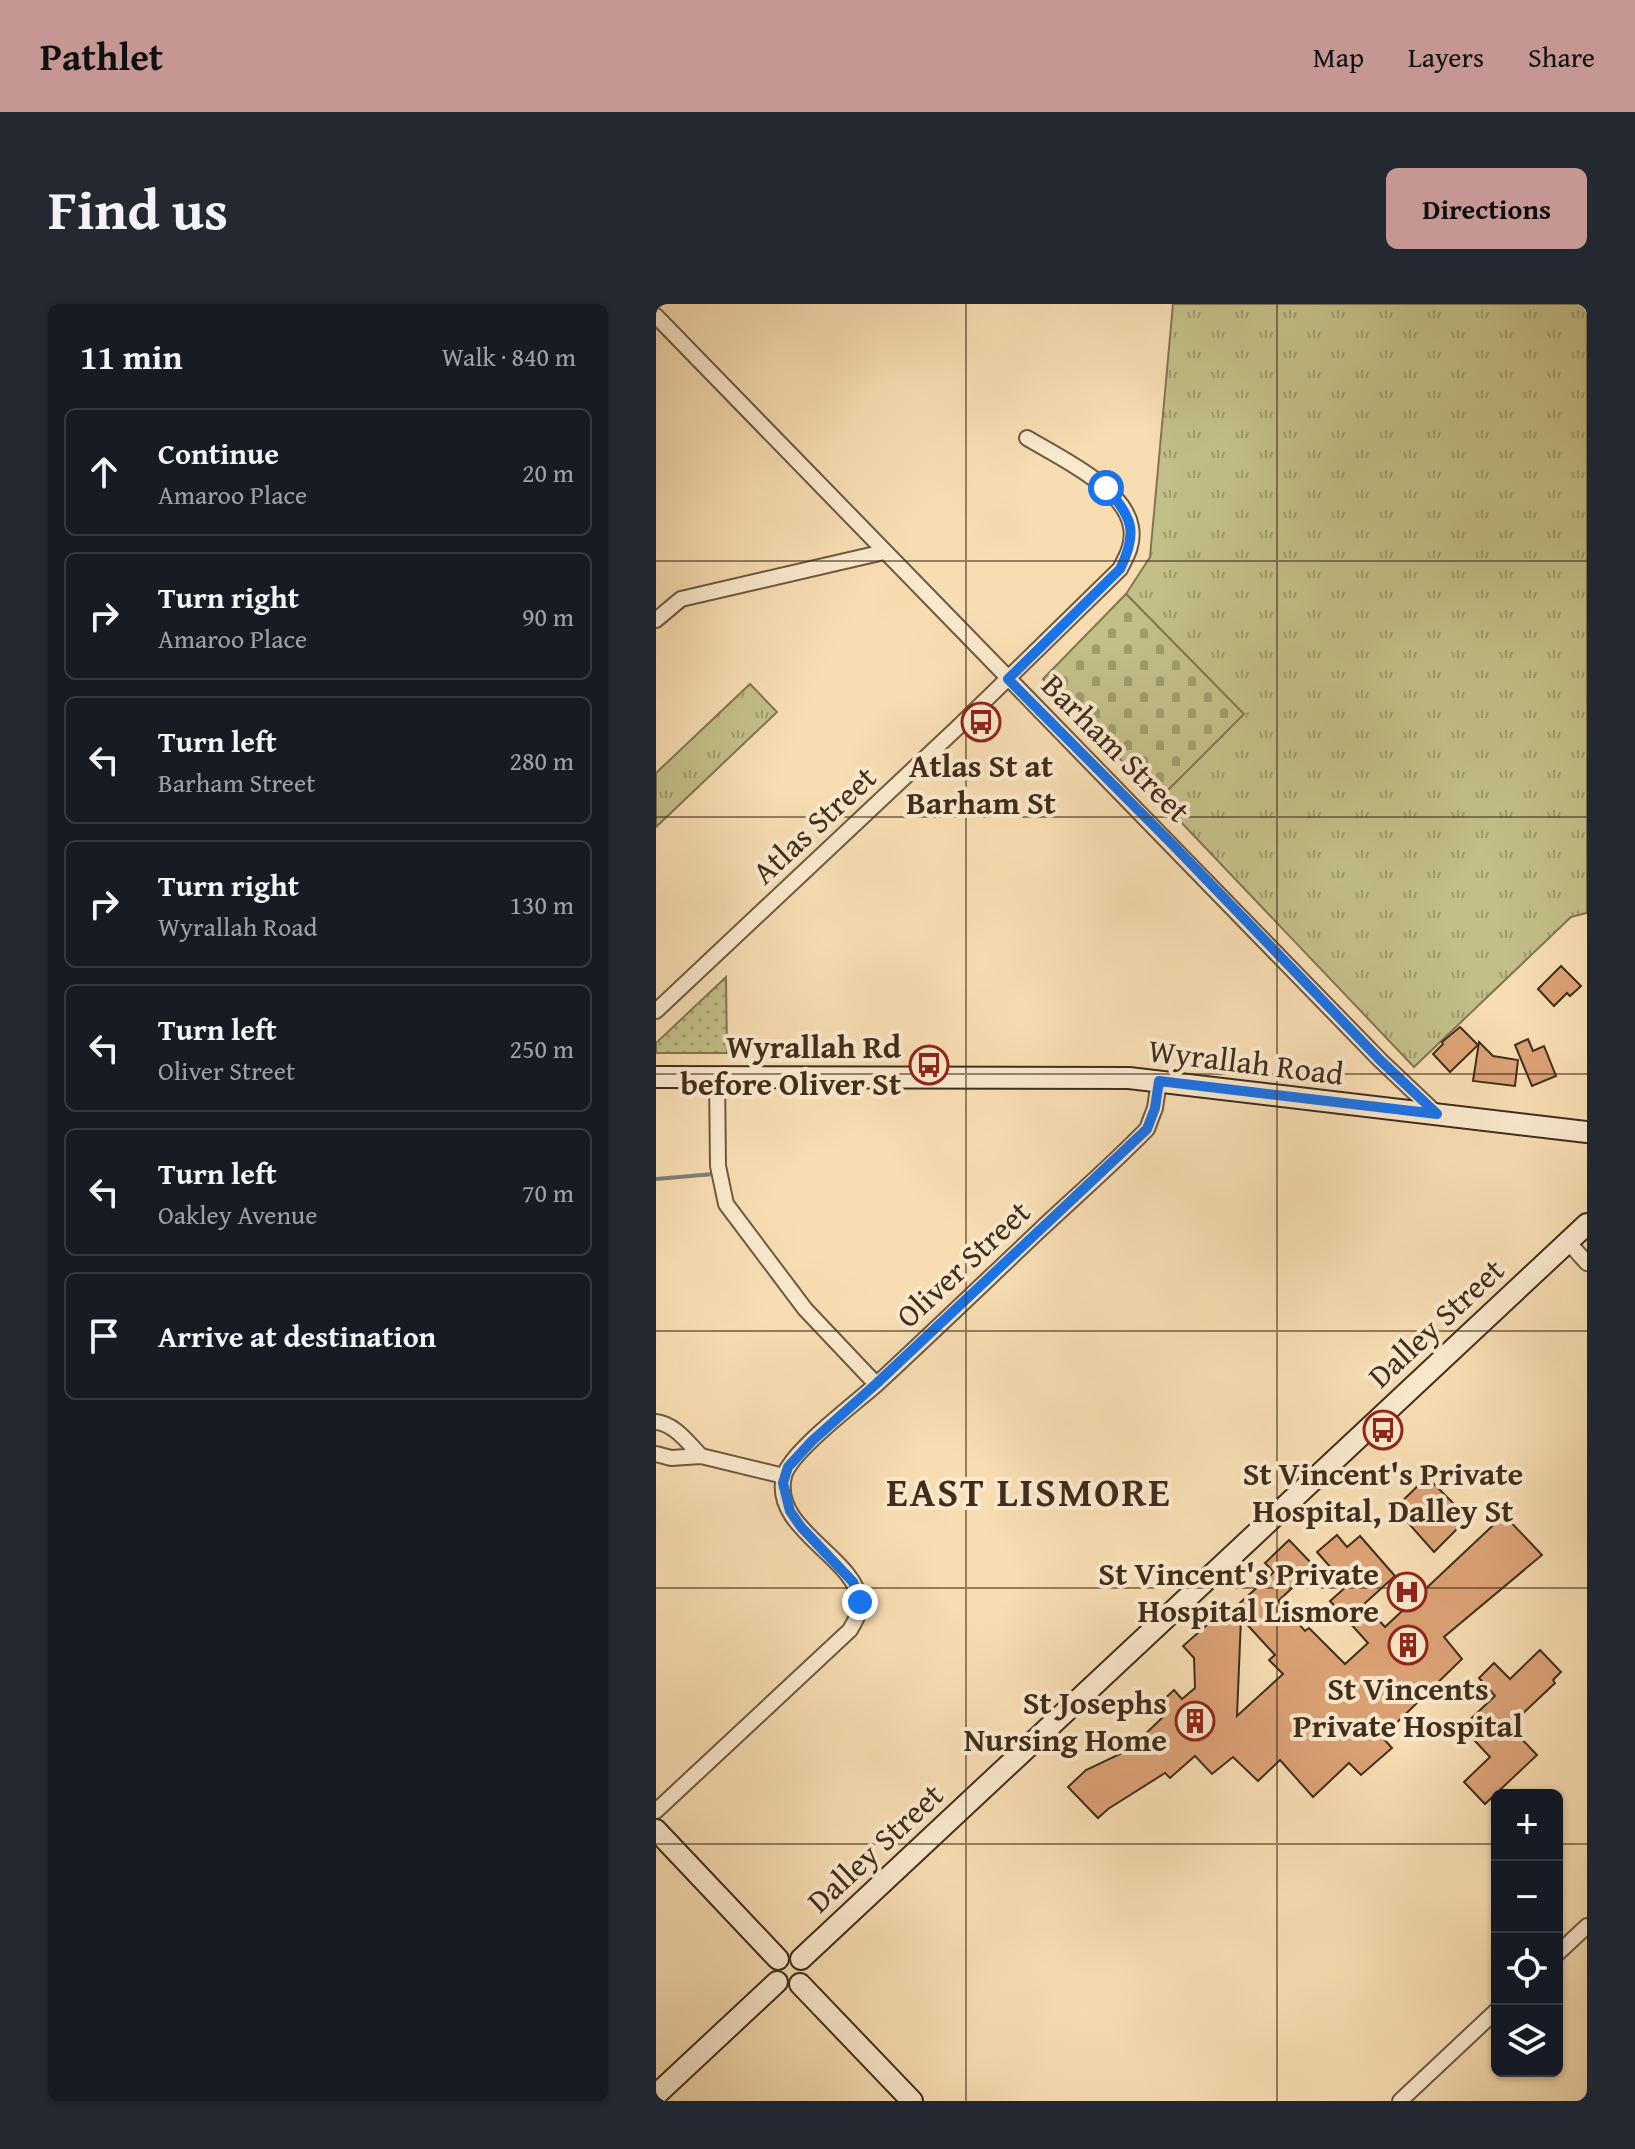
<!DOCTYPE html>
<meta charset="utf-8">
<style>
body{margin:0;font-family:"Gentium Book Plus",serif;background:#242831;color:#f1f3f6}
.controls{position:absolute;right:24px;bottom:24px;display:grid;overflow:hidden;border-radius:12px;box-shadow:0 2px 6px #0004}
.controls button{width:72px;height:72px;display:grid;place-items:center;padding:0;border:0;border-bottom:2px solid #363941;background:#171b24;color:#f1f3f6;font:40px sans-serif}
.stop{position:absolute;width:24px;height:24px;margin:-18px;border:6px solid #1a73e8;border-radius:50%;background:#fff}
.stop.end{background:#1a73e8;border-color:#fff;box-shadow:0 2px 8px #0008}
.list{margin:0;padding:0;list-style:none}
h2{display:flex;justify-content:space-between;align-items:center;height:104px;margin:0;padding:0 32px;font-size:34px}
h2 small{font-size:26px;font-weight:400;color:#9ea1a6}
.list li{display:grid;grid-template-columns:52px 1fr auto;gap:24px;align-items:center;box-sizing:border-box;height:128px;margin:0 16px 16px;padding:0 16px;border:2px solid #363941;border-radius:12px}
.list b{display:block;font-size:30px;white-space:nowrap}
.list p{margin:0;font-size:26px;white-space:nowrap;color:#9ea1a6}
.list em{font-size:26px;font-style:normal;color:#9ea1a6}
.icon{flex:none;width:44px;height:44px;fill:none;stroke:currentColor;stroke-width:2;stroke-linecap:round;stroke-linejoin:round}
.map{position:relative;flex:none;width:931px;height:1797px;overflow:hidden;border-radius:12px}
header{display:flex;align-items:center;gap:48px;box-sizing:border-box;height:112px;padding:0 40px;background:#c59692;color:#111}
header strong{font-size:38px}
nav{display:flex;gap:44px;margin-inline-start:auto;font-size:28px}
.intro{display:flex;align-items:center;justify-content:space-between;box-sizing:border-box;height:192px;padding:0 48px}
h1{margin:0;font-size:56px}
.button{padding:20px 36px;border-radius:12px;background:#c59692;color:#111;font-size:28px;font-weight:700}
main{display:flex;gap:48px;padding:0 48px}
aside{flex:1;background:#171b24;border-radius:12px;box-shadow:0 2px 6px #0004}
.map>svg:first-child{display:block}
</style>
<header>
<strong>Pathlet</strong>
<nav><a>Map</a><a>Layers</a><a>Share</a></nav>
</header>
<div class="intro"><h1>Find us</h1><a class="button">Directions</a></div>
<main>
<aside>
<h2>11 min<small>Walk · 840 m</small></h2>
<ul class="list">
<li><svg class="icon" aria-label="ahead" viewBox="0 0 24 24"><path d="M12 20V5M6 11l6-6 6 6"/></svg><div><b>Continue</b><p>Amaroo Place</p></div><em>20 m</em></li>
<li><svg class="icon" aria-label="right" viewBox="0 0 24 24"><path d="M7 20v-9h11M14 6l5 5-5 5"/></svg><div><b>Turn right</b><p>Amaroo Place</p></div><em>90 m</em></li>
<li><svg class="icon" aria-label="left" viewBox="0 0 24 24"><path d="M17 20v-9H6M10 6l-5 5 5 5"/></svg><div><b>Turn left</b><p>Barham Street</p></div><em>280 m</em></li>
<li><svg class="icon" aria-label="right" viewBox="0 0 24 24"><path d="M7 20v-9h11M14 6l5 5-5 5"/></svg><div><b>Turn right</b><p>Wyrallah Road</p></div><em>130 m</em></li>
<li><svg class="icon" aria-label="left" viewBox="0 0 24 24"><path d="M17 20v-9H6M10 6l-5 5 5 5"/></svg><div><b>Turn left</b><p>Oliver Street</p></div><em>250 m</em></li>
<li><svg class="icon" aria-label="left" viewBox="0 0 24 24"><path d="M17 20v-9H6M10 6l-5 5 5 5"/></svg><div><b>Turn left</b><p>Oakley Avenue</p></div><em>70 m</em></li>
<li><svg class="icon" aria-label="arrive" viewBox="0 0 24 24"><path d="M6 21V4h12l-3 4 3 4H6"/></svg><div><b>Arrive at destination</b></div></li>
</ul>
</aside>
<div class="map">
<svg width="931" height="1797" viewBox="0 0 931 1797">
<defs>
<pattern id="grass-tufts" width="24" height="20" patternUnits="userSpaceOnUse" patternTransform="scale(2)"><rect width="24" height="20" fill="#c3bf88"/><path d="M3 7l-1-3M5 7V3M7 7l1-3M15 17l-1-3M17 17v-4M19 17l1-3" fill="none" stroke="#a09c6e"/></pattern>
<pattern id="cemetery-stones" width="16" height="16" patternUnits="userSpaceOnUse" patternTransform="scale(2)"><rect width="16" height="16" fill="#c3bf88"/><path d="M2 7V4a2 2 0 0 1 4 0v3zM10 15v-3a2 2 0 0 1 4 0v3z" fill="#a09c6e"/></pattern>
<pattern id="park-dots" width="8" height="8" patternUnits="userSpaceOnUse" patternTransform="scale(2)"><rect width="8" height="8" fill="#c3bf88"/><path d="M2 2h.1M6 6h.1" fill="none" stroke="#a09c6e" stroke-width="1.8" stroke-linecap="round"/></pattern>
</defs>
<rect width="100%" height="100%" fill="#f8ddb2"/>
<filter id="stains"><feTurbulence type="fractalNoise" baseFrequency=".0025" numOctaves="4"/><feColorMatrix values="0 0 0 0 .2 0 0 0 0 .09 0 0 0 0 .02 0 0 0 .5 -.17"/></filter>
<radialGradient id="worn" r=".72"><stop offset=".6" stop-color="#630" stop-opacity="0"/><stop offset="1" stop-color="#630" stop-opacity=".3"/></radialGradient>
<g fill="url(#grass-tufts)" stroke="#827652" stroke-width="2">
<path d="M517 0H931V609L915 613 758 763 503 495 587 410 470 290 494 253Z"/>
<path d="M94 380 121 408 0 523V469Z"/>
</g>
<path fill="url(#cemetery-stones)" stroke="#827652" stroke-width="2" d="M470 290 588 410 503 495 387 375Z"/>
<path fill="url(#park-dots)" stroke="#827652" stroke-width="2" d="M70 673 71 749H0V739Z"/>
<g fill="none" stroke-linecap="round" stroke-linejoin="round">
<path stroke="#7c807a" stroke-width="4" d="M0 875 58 870"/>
</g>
<g fill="#dca276" stroke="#402d1c" stroke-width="2" fill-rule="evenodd">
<path d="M905 662 925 682 914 692 911 689 898 702 882 685Z"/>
<path d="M804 723 822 741 794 768 777 750 787 740 786 738Z"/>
<path d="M872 735 877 747 888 742 900 772 876 782 859 741Z"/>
<path d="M823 738 837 752 862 756 859 782 817 777Z"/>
<path d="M771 1173 812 1214 778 1248 739 1204Z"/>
<path d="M848 1211 886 1251 788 1333 806 1355 726 1433 736 1444 705 1471 693 1459 657 1493 624 1456 602 1477 577 1453 556 1470 539 1452 514 1474 509 1469 452 1505 442 1514 412 1483 430 1466 464 1450 461 1447 474 1437 478 1441 509 1411 501 1402 518 1386 526 1395 539 1384 538 1354 527 1342 560 1313 564 1317 618 1268 609 1259 633 1236 659 1263 622 1297 649 1327 653 1324 689 1360 712 1339 674 1297 691 1282 661 1248 681 1231 691 1243 704 1232 739 1272 708 1300 729 1323ZM585 1314 619 1351 613 1356 627 1370 581 1412Z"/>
<path d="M884 1346 905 1368 897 1376 899 1379 860 1416 865 1422 859 1428 881 1451 829 1500 808 1478 834 1453 806 1423 839 1392 823 1374 838 1359 854 1375Z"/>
</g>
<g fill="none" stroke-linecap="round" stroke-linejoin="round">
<g stroke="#6e5942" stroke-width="18">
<g id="street">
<path d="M0 12 724 756 781 810"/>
<path d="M0 316 25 295 228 248"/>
<path d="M0 707 301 424 464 265C471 252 478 239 475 223 469 184 403 153 371 134"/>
<path d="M61 772 62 862 70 900 149 1005 220 1080"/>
<path d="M912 938 931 959"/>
<path d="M0 1118C19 1120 32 1139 45 1152"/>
<path d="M0 1150 15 1154 45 1152 128 1172"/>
<path d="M0 1507 194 1326C199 1317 205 1308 204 1297 198 1252 115 1225 128 1172 134 1148 201 1098 222 1079 277 1028 331 976 385 925 420 892 457 860 491 825L499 804 503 777"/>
<path d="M901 1650 931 1622"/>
<path d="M744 1797 841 1706"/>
</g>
</g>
<g stroke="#402d1c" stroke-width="24">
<g id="secondary">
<path d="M0 773 473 774 931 828"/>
<path d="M0 1526 122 1655"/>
<path d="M145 1655 931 920"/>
<path d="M144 1680 256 1797"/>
<path d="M0 1791 121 1678"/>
</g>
</g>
<use href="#street" stroke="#fae9cd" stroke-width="14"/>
<use href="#secondary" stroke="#fae9cd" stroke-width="20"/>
</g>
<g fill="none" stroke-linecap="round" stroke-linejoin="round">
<path stroke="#1a73e8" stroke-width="10" d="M204 1298 197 1278 145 1223 134 1207 127 1179 132 1163 156 1137 220 1080 491 825 499 804 503 777 781 810 724 756 519 543 352 375 464 265C482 229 477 213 450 184"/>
</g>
<path fill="none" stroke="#402d1c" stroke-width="2" stroke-opacity="0.55" d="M310 0V1797M621 0V1797M0 257H931M0 513H931M0 770H931M0 1027H931M0 1284H931M0 1540H841M901 1540H931"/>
<defs>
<g id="bus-ring" transform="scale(2)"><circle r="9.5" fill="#fae9cd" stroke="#8f2418" stroke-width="1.5"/><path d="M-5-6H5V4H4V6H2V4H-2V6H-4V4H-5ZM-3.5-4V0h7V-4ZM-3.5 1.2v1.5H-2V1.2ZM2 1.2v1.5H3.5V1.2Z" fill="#8f2418"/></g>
<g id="hospital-ring" transform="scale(2)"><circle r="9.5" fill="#fae9cd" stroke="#8f2418" stroke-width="1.5"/><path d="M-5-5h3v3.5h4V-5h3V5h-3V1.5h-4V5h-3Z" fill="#8f2418"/></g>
<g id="building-ring" transform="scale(2)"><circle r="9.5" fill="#fae9cd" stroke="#8f2418" stroke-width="1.5"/><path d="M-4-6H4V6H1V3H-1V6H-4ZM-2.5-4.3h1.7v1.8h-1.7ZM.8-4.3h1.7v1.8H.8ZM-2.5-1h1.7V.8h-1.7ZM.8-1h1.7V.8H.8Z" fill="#8f2418"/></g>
</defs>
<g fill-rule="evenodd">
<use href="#bus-ring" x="325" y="418"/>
<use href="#bus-ring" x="273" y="761"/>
<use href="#bus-ring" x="727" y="1126"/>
<use href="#hospital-ring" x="751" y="1288"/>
<use href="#building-ring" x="752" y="1341"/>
<use href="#building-ring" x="539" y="1417"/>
</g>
<g text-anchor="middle" stroke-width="8" stroke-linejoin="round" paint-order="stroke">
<g font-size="32" fill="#402d1c" stroke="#fae9cd">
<text transform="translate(460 444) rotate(45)" y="11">Barham Street</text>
<text transform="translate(158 521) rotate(-43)" y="11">Atlas Street</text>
<text transform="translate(590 758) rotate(7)" y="11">Wyrallah Road</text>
<text transform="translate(307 960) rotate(-43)" y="11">Oliver Street</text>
<text transform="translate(780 1019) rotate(-43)" y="11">Dalley Street</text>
<text transform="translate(219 1544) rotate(-43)" y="11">Dalley Street</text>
</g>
<g font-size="32" font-weight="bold" fill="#402d1c" stroke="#fae9cd">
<text x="325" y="473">Atlas St at<tspan x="325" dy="37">Barham St</tspan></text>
<text x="245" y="754" text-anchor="end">Wyrallah Rd<tspan x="245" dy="37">before Oliver St</tspan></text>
<text x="727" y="1181">St Vincent's Private<tspan x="727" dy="37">Hospital, Dalley St</tspan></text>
<text x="723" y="1281" text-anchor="end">St Vincent's Private<tspan x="723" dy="37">Hospital Lismore</tspan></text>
<text x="752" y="1396">St Vincents<tspan x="752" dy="37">Private Hospital</tspan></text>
<text x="511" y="1410" text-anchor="end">St Josephs<tspan x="511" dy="37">Nursing Home</tspan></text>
</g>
<g font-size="40" font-weight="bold" letter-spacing="2" fill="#402d1c" stroke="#fae9cd">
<text x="373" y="1202">EAST LISMORE</text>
</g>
</g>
<rect width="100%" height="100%" filter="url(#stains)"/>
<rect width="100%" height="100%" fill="url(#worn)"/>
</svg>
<div class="controls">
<button>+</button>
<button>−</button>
<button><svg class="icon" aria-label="locate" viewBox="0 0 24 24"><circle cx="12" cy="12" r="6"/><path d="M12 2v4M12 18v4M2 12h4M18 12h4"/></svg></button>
<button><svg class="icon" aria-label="layers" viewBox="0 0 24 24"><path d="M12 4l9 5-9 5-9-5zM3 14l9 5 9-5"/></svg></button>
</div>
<div class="stop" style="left:450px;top:184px"></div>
<div class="stop end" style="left:204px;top:1298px"></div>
</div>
</main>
